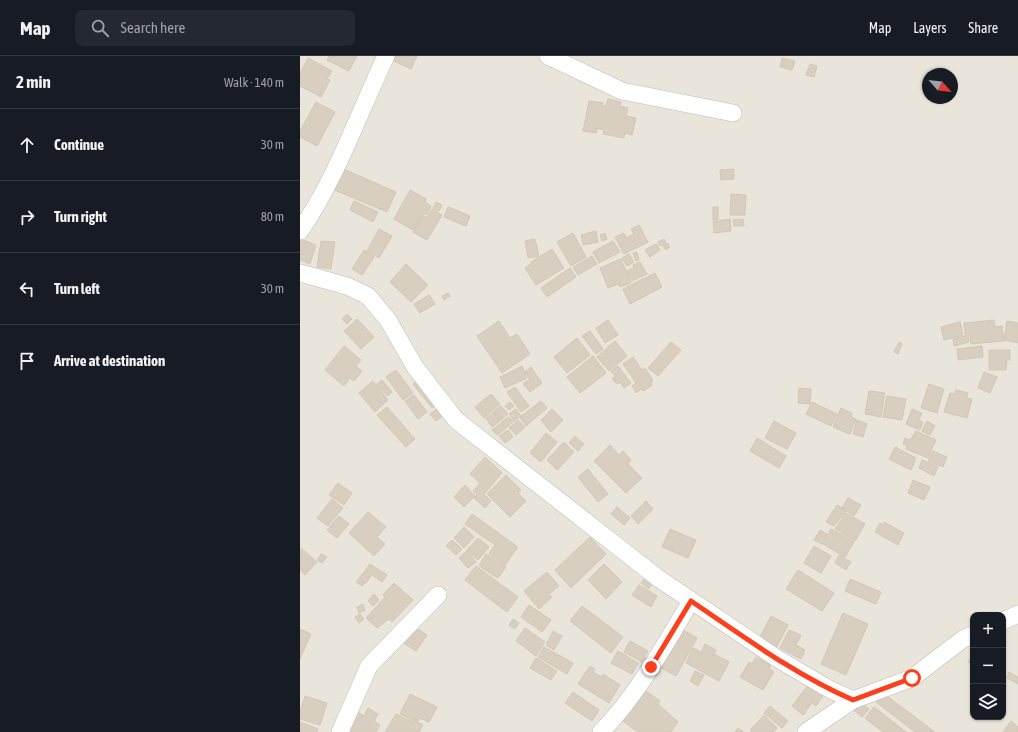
<!DOCTYPE html>
<meta charset="utf-8">
<style>
body{margin:0;font-family:"Asap Condensed",sans-serif;background:#242831;color:#f1f3f6}
.controls{position:absolute;right:12px;bottom:12px;display:grid;overflow:hidden;border-radius:8px;box-shadow:0 1px 3px #0004}
.controls button{width:36px;height:36px;display:grid;place-items:center;padding:0;border:0;border-bottom:1px solid #363941;background:#171b24;color:#f1f3f6;font:20px sans-serif}
.compass{position:absolute;left:622px;top:12px;width:36px;height:36px;border-radius:50%;background:#171b24;box-shadow:0 1px 3px #0004;rotate:117deg}
.stop{position:absolute;width:12px;height:12px;margin:-9px;border:3px solid #fc3f1d;border-radius:50%;background:#fff}
.stop.end{background:#fc3f1d;border-color:#fff;box-shadow:0 1px 4px #0008}
.list{margin:0;padding:0;list-style:none}
h2{display:flex;justify-content:space-between;align-items:center;height:52px;margin:0;padding:0 16px;font-size:17px}
h2 small{font-size:13px;font-weight:400;color:#9ea1a6}
.list li{display:grid;grid-template-columns:26px 1fr auto;gap:12px;align-items:center;box-sizing:border-box;height:72px;padding:0 16px;border-top:1px solid #363941}
.list b{display:block;font-size:15px;white-space:nowrap}
.list em{font-size:13px;font-style:normal;color:#9ea1a6}
.icon{flex:none;width:22px;height:22px;fill:none;stroke:currentColor;stroke-width:2;stroke-linecap:round;stroke-linejoin:round}
.map{position:relative;flex:none;width:718px;height:676px;overflow:hidden}
header{display:flex;align-items:center;gap:24px;box-sizing:border-box;height:56px;padding:0 20px;background:#171b24;border-bottom:1px solid #363941}
header strong{font-size:19px}
nav{display:flex;gap:22px;margin-inline-start:auto;font-size:14px}
.search{width:280px;height:36px;background:#242831;display:flex;align-items:center;gap:10px;box-sizing:border-box;padding:0 14px;border-radius:8px;color:#9ea1a6;font-size:15px}
main{display:flex}
aside{flex:1;background:#171b24}
.map>svg:first-child{display:block}
</style>
<header>
<strong>Map</strong>
<div class="search"><svg class="icon" aria-label="search" viewBox="0 0 24 24"><circle cx="10" cy="10" r="6"/><path d="M15 15l6 6"/></svg>Search here</div>
<nav><a>Map</a><a>Layers</a><a>Share</a></nav>
</header>
<main>
<aside>
<h2>2 min<small>Walk · 140 m</small></h2>
<ul class="list">
<li><svg class="icon" aria-label="ahead" viewBox="0 0 24 24"><path d="M12 20V5M6 11l6-6 6 6"/></svg><div><b>Continue</b></div><em>30 m</em></li>
<li><svg class="icon" aria-label="right" viewBox="0 0 24 24"><path d="M7 20v-9h11M14 6l5 5-5 5"/></svg><div><b>Turn right</b></div><em>80 m</em></li>
<li><svg class="icon" aria-label="left" viewBox="0 0 24 24"><path d="M17 20v-9H6M10 6l-5 5 5 5"/></svg><div><b>Turn left</b></div><em>30 m</em></li>
<li><svg class="icon" aria-label="arrive" viewBox="0 0 24 24"><path d="M6 21V4h12l-3 4 3 4H6"/></svg><div><b>Arrive at destination</b></div></li>
</ul>
</aside>
<div class="map">
<svg width="718" height="676" viewBox="0 0 718 676">
<rect width="100%" height="100%" fill="#f6f3ec"/>
<path fill="#eae5da" fill-rule="evenodd" d="M0 0H718V676H0ZM628 18H652V42H628ZM673 559H703V661H673Z"/>
<g fill="#d8cfc1" stroke="#d3c7b4">
<path d="M29 0H57L49 15 27 4Z"/>
<path d="M91 0H117L111 13 90 3Z"/>
<path d="M8 2 32 15 27 23 30 24 21 41 0 30V17Z"/>
<path d="M482 2 495 5 492 14 480 11Z"/>
<path d="M510 8 517 10 514 21 506 19Z"/>
<path d="M308 43 321 46 320 50 328 52 326 60 336 62 332 79 325 77 324 82 303 78 304 74 297 72 296 77 283 75 289 45 303 47 302 50H306Z"/>
<path d="M16 46 35 56 17 90 0 81V75Z"/>
<path d="M41 112 96 136 87 156 32 133Z"/>
<path d="M434 113V123L421 124 420 114Z"/>
<path d="M110 134 126 143 125 146 131 150 127 159 123 157 113 174 94 163Z"/>
<path d="M431 138 446 139 445 159H430Z"/>
<path d="M54 145 78 156 73 166 50 154Z"/>
<path d="M136 146 142 149 139 155 133 152Z"/>
<path d="M148 151 170 160 166 170 144 161Z"/>
<rect x="413" y="151" width="5" height="13"/>
<path d="M132 153 142 159 127 184 113 176 123 159 127 162Z"/>
<path d="M430 163 431 175 414 177 413 166Z"/>
<path d="M443 163 444 170H434L433 164Z"/>
<path d="M339 169 348 186 324 198 315 181 324 177 326 182 334 178 331 173Z"/>
<path d="M79 173 92 180 79 202 67 195Z"/>
<path d="M296 175 298 186 283 189 281 179Z"/>
<path d="M273 177 286 201 271 210 257 186Z"/>
<path d="M305 177 307 183 302 185 300 179Z"/>
<path d="M0 183 16 189 10 208 0 204Z"/>
<path d="M235 183 239 200 228 202 225 185Z"/>
<path d="M364 183 366 187 360 190 358 186Z"/>
<path d="M21 185 35 186 31 213 17 211Z"/>
<path d="M313 185 320 196 299 207 293 196Z"/>
<path d="M368 187 370 191 366 194 363 190Z"/>
<path d="M356 188 360 194 350 201 345 194Z"/>
<path d="M252 193 264 212 236 229 225 212 232 207 231 206Z"/>
<path d="M64 194 74 201 62 219 52 213Z"/>
<path d="M337 196 339 204 336 205 333 197Z"/>
<path d="M329 198 334 206 327 210 322 202Z"/>
<path d="M292 200 297 208 278 219 273 211Z"/>
<path d="M321 203 331 227 320 231 319 228 308 232 300 212Z"/>
<path d="M340 206 347 218 332 225 327 215 334 212 333 209Z"/>
<path d="M106 208 128 229 111 246 90 226Z"/>
<path d="M270 212 276 221 247 241 241 232Z"/>
<path d="M355 217 362 231 330 248 323 233Z"/>
<path d="M148 237 150 240 144 244 142 240Z"/>
<path d="M129 239 135 248 120 257 114 248Z"/>
<path d="M47 258 52 263 47 268 42 263Z"/>
<path d="M57 263 74 281 61 293 44 275Z"/>
<path d="M308 264 318 279 305 287 296 272Z"/>
<path d="M694 264 695 271 702 270 704 285 671 288 670 278H665L664 267Z"/>
<path d="M199 265 210 282 217 278 230 298 202 317 177 280Z"/>
<path d="M707 265 718 267V287L704 284Z"/>
<path d="M660 266 663 279 644 284 641 271Z"/>
<path d="M290 275 303 293 296 298 282 280Z"/>
<path d="M668 279 669 286 654 290 653 283Z"/>
<path d="M277 282 290 299 267 317 254 301Z"/>
<path d="M315 285 327 300 309 315 297 301Z"/>
<path d="M371 286 381 294 358 320 348 312Z"/>
<path d="M599 286 602 288 598 298 594 296Z"/>
<path d="M44 290 61 304 56 310 62 315 54 325 50 322 44 330 25 314Z"/>
<path d="M682 290 683 301 658 304 657 293Z"/>
<path d="M689 294H710V304H707L706 314H689Z"/>
<path d="M293 300 306 317 280 337 267 321Z"/>
<path d="M333 301 342 314 345 312 353 325 351 327 352 329 343 335 341 333 336 337 332 330 336 327 323 308Z"/>
<path d="M222 310 227 322 205 332 200 321Z"/>
<path d="M318 310 331 327 324 332 320 326 317 328 312 323 315 320 311 315Z"/>
<path d="M231 311 242 327 230 336 223 328 230 323 225 316Z"/>
<path d="M96 314 113 337 103 344 86 321Z"/>
<path d="M684 316 697 321 690 337 678 332Z"/>
<path d="M119 322 139 347 132 352 113 328Z"/>
<path d="M82 324 92 336 87 340 81 332 80 334 88 344 75 356 59 337 73 325 76 329Z"/>
<path d="M629 328 644 333 637 357 621 352Z"/>
<path d="M215 331 229 350 221 356 207 336Z"/>
<path d="M499 332 511 333 510 348 498 347Z"/>
<path d="M656 334 668 337 667 342 672 343 667 362 644 356 650 337 654 338Z"/>
<path d="M569 335 585 337 581 361 565 358Z"/>
<path d="M191 338 200 348 184 362 175 351Z"/>
<path d="M114 339 127 356 118 363 105 345Z"/>
<path d="M587 340 606 343 602 364 583 361Z"/>
<path d="M241 345 247 352 226 370 220 361Z"/>
<path d="M210 346 214 350 209 354 205 350Z"/>
<path d="M512 346 537 358 531 370 506 358Z"/>
<path d="M142 349 148 356 136 365 130 358Z"/>
<path d="M201 350 208 358 201 364 194 355Z"/>
<path d="M87 351 115 383 106 391 77 359Z"/>
<path d="M541 352 552 357 551 361 556 363 550 378 533 371Z"/>
<path d="M216 353 221 360 214 365 209 358Z"/>
<path d="M252 353 263 364 251 376 241 364Z"/>
<path d="M612 353 622 357 619 364 623 366 620 374 606 368Z"/>
<path d="M194 356 200 365 192 371 186 362Z"/>
<path d="M209 361 213 366 206 372 201 366Z"/>
<path d="M218 364 225 371 216 379 209 372Z"/>
<path d="M557 364 567 368 563 381 553 378Z"/>
<path d="M474 365 496 377 487 393 465 382Z"/>
<path d="M627 365 635 370 630 379 622 375Z"/>
<path d="M201 367 205 373 197 379 192 374Z"/>
<path d="M208 374 213 381 205 387 199 380Z"/>
<path d="M616 375 636 384 628 402 606 393 607 390 603 388 605 382 610 384Z"/>
<path d="M246 377 257 386 241 406 230 397Z"/>
<path d="M275 380 284 388 278 395 269 387Z"/>
<path d="M457 382 486 400 479 412 450 395Z"/>
<path d="M264 386 274 396 257 414 247 404Z"/>
<path d="M310 389 319 399 323 395 331 404 328 408 342 422 326 437 294 405Z"/>
<path d="M595 391 616 402 611 414 589 403Z"/>
<path d="M633 395 647 401 643 411 628 405Z"/>
<path d="M185 401 202 417 184 438 191 445 185 452 174 442 177 439 173 435 180 427 170 418Z"/>
<path d="M622 404 638 411 634 420 619 412Z"/>
<path d="M288 413 308 438 298 446 278 421Z"/>
<path d="M206 419 221 434 218 437 226 445 210 461 187 438Z"/>
<path d="M613 424 630 431 624 444 608 437Z"/>
<path d="M38 427 52 437 44 449 29 439Z"/>
<path d="M165 429 175 440 164 451 154 441Z"/>
<path d="M548 442 561 449 554 460 542 452Z"/>
<path d="M32 443 43 452 28 470 17 462Z"/>
<path d="M346 445 353 453 338 468 331 460Z"/>
<path d="M537 449 546 455 534 470 526 466Z"/>
<path d="M317 451 330 462 324 469 311 458Z"/>
<path d="M68 456 86 471 77 481 85 488 74 500 49 477Z"/>
<path d="M546 457 565 468 555 485 535 473Z"/>
<path d="M172 458 218 491 205 509 189 498 195 489 165 468Z"/>
<path d="M39 460 49 468 37 482 27 474Z"/>
<path d="M584 466 604 477 598 489 575 476 580 467 583 469Z"/>
<path d="M164 471 174 481 164 492 154 482Z"/>
<path d="M370 473 396 484 388 502 362 491Z"/>
<path d="M531 473 554 486 545 501 523 488Z"/>
<path d="M520 474 527 478 522 488 514 484Z"/>
<path d="M290 481 306 498 271 532 255 514Z"/>
<path d="M178 482 189 491 178 504 167 494Z"/>
<path d="M152 484 162 493 156 499 146 490Z"/>
<path d="M514 490 531 500 521 517 504 507Z"/>
<path d="M1 492 17 506 5 519 0 514Z"/>
<path d="M167 495 176 506 168 512 159 502Z"/>
<path d="M21 498 27 501 22 507 17 504Z"/>
<path d="M186 498 206 511 198 522 179 510Z"/>
<path d="M539 499 551 506 546 514 535 507Z"/>
<path d="M70 508 87 519 82 526 65 514Z"/>
<path d="M304 508 322 526 306 543 288 524Z"/>
<path d="M176 510 218 541 207 556 165 524Z"/>
<path d="M498 514 534 537 522 555 486 533Z"/>
<path d="M65 515 71 520 66 527 59 522Z"/>
<path d="M247 516 259 530 249 538 252 541 239 553 224 535Z"/>
<path d="M350 516 357 522 348 533 341 527Z"/>
<path d="M59 522 65 527 62 530 56 526Z"/>
<path d="M550 523 581 536 576 548 545 535Z"/>
<path d="M94 527 113 544 92 566 89 563 77 572 66 562 85 541 83 539Z"/>
<path d="M339 529 357 540 351 551 332 539Z"/>
<path d="M74 538 79 544 73 550 68 545Z"/>
<path d="M63 548 65 554 59 557 57 551Z"/>
<path d="M229 549 251 564 242 576 221 561Z"/>
<path d="M282 550 323 581 311 597 270 565Z"/>
<path d="M543 557 568 568 546 619 521 608Z"/>
<path d="M60 558 64 563 59 567 55 561Z"/>
<path d="M471 560 488 569 475 594 458 585Z"/>
<path d="M213 563 219 567 215 573 209 569Z"/>
<path d="M113 570 127 579 116 595 102 586Z"/>
<path d="M225 572 245 586 236 600 216 585Z"/>
<path d="M380 572 397 582 376 620 358 610Z"/>
<path d="M0 573 11 578 0 603Z"/>
<path d="M489 574 501 579 496 589 505 594 501 603 480 592Z"/>
<path d="M253 575 262 580 254 594 246 589Z"/>
<path d="M330 585 348 595 342 606 324 596Z"/>
<path d="M405 588 416 594 414 598 429 606 419 625 386 607 393 592 401 596Z"/>
<path d="M244 591 273 607 267 618 238 601Z"/>
<path d="M318 595 338 607 332 618 311 607Z"/>
<path d="M673 598V608L668 606Z"/>
<path d="M456 601 471 609 469 612 474 616 463 634 440 621 449 606 452 608Z"/>
<path d="M236 602 257 615 251 624 230 612Z"/>
<path d="M290 610 295 613 293 616 301 621 303 618 320 629 309 647 278 628Z"/>
<path d="M395 615 404 619 398 630 390 625Z"/>
<path d="M709 616 718 621V628L707 622Z"/>
<path d="M508 629 523 640 516 650 512 647 503 659 492 650Z"/>
<path d="M340 631 360 645 358 648 378 666 371 676H338L316 660Z"/>
<path d="M273 636 299 654 292 665 265 647Z"/>
<path d="M583 637 635 676H615L576 646Z"/>
<path d="M110 638 137 651 129 666 120 662 118 665 110 660 109 663 100 658Z"/>
<path d="M5 640 27 647 20 669 0 663V656Z"/>
<path d="M558 644 569 653 562 661 549 650Z"/>
<path d="M470 650 488 665 482 672 464 657Z"/>
<path d="M574 651 606 676H583L565 662Z"/>
<path d="M68 652 78 658 74 665 80 669 76 676H39L56 655 64 660Z"/>
<path d="M96 658 109 665 111 662 123 669 119 676H85Z"/>
<path d="M464 659 477 672 473 676H452L450 674Z"/>
<path d="M711 665 718 671V676H703Z"/>
<path d="M0 666 18 673 17 676H0Z"/>
<path d="M438 672 444 676H435Z"/>
</g>
<g fill="none" stroke-linecap="round" stroke-linejoin="round">
<g stroke="#c2bbae" stroke-width="18">
<g id="minor">
<path d="M248 0 322 35 433 57"/>
<path d="M0 175C37 121 58 59 86 0"/>
<path d="M0 217 47 230 68 240 88 264 115 311 156 364 358 522 478 603 529 633 553 644"/>
<path d="M703 565 718 558"/>
<path d="M40 676 69 610 138 539"/>
<path d="M301 676C338 638 364 590 391 545"/>
<path d="M506 676 553 644 612 622 663 583 673 579"/>
</g>
</g>
<use href="#minor" stroke="#fff" stroke-width="17"/>
</g>
<g fill="none" stroke-linecap="round" stroke-linejoin="round">
<path stroke="#fc3f1d" stroke-width="5" d="M351 611 391 545C443 580 495 619 553 644L612 622"/>
</g>
</svg>
<div class="controls">
<button>+</button>
<button>−</button>
<button><svg class="icon" aria-label="layers" viewBox="0 0 24 24"><path d="M12 4l9 5-9 5-9-5zM3 14l9 5 9-5"/></svg></button>
</div>
<svg class="compass" viewBox="-18 -18 36 36"><path d="M0-13l5 13h-10z" fill="#e53935"/><path d="M0 13l5-13h-10z" fill="#9ea1a6"/></svg>
<div class="stop" style="left:612px;top:622px"></div>
<div class="stop end" style="left:351px;top:611px"></div>
</div>
</main>
